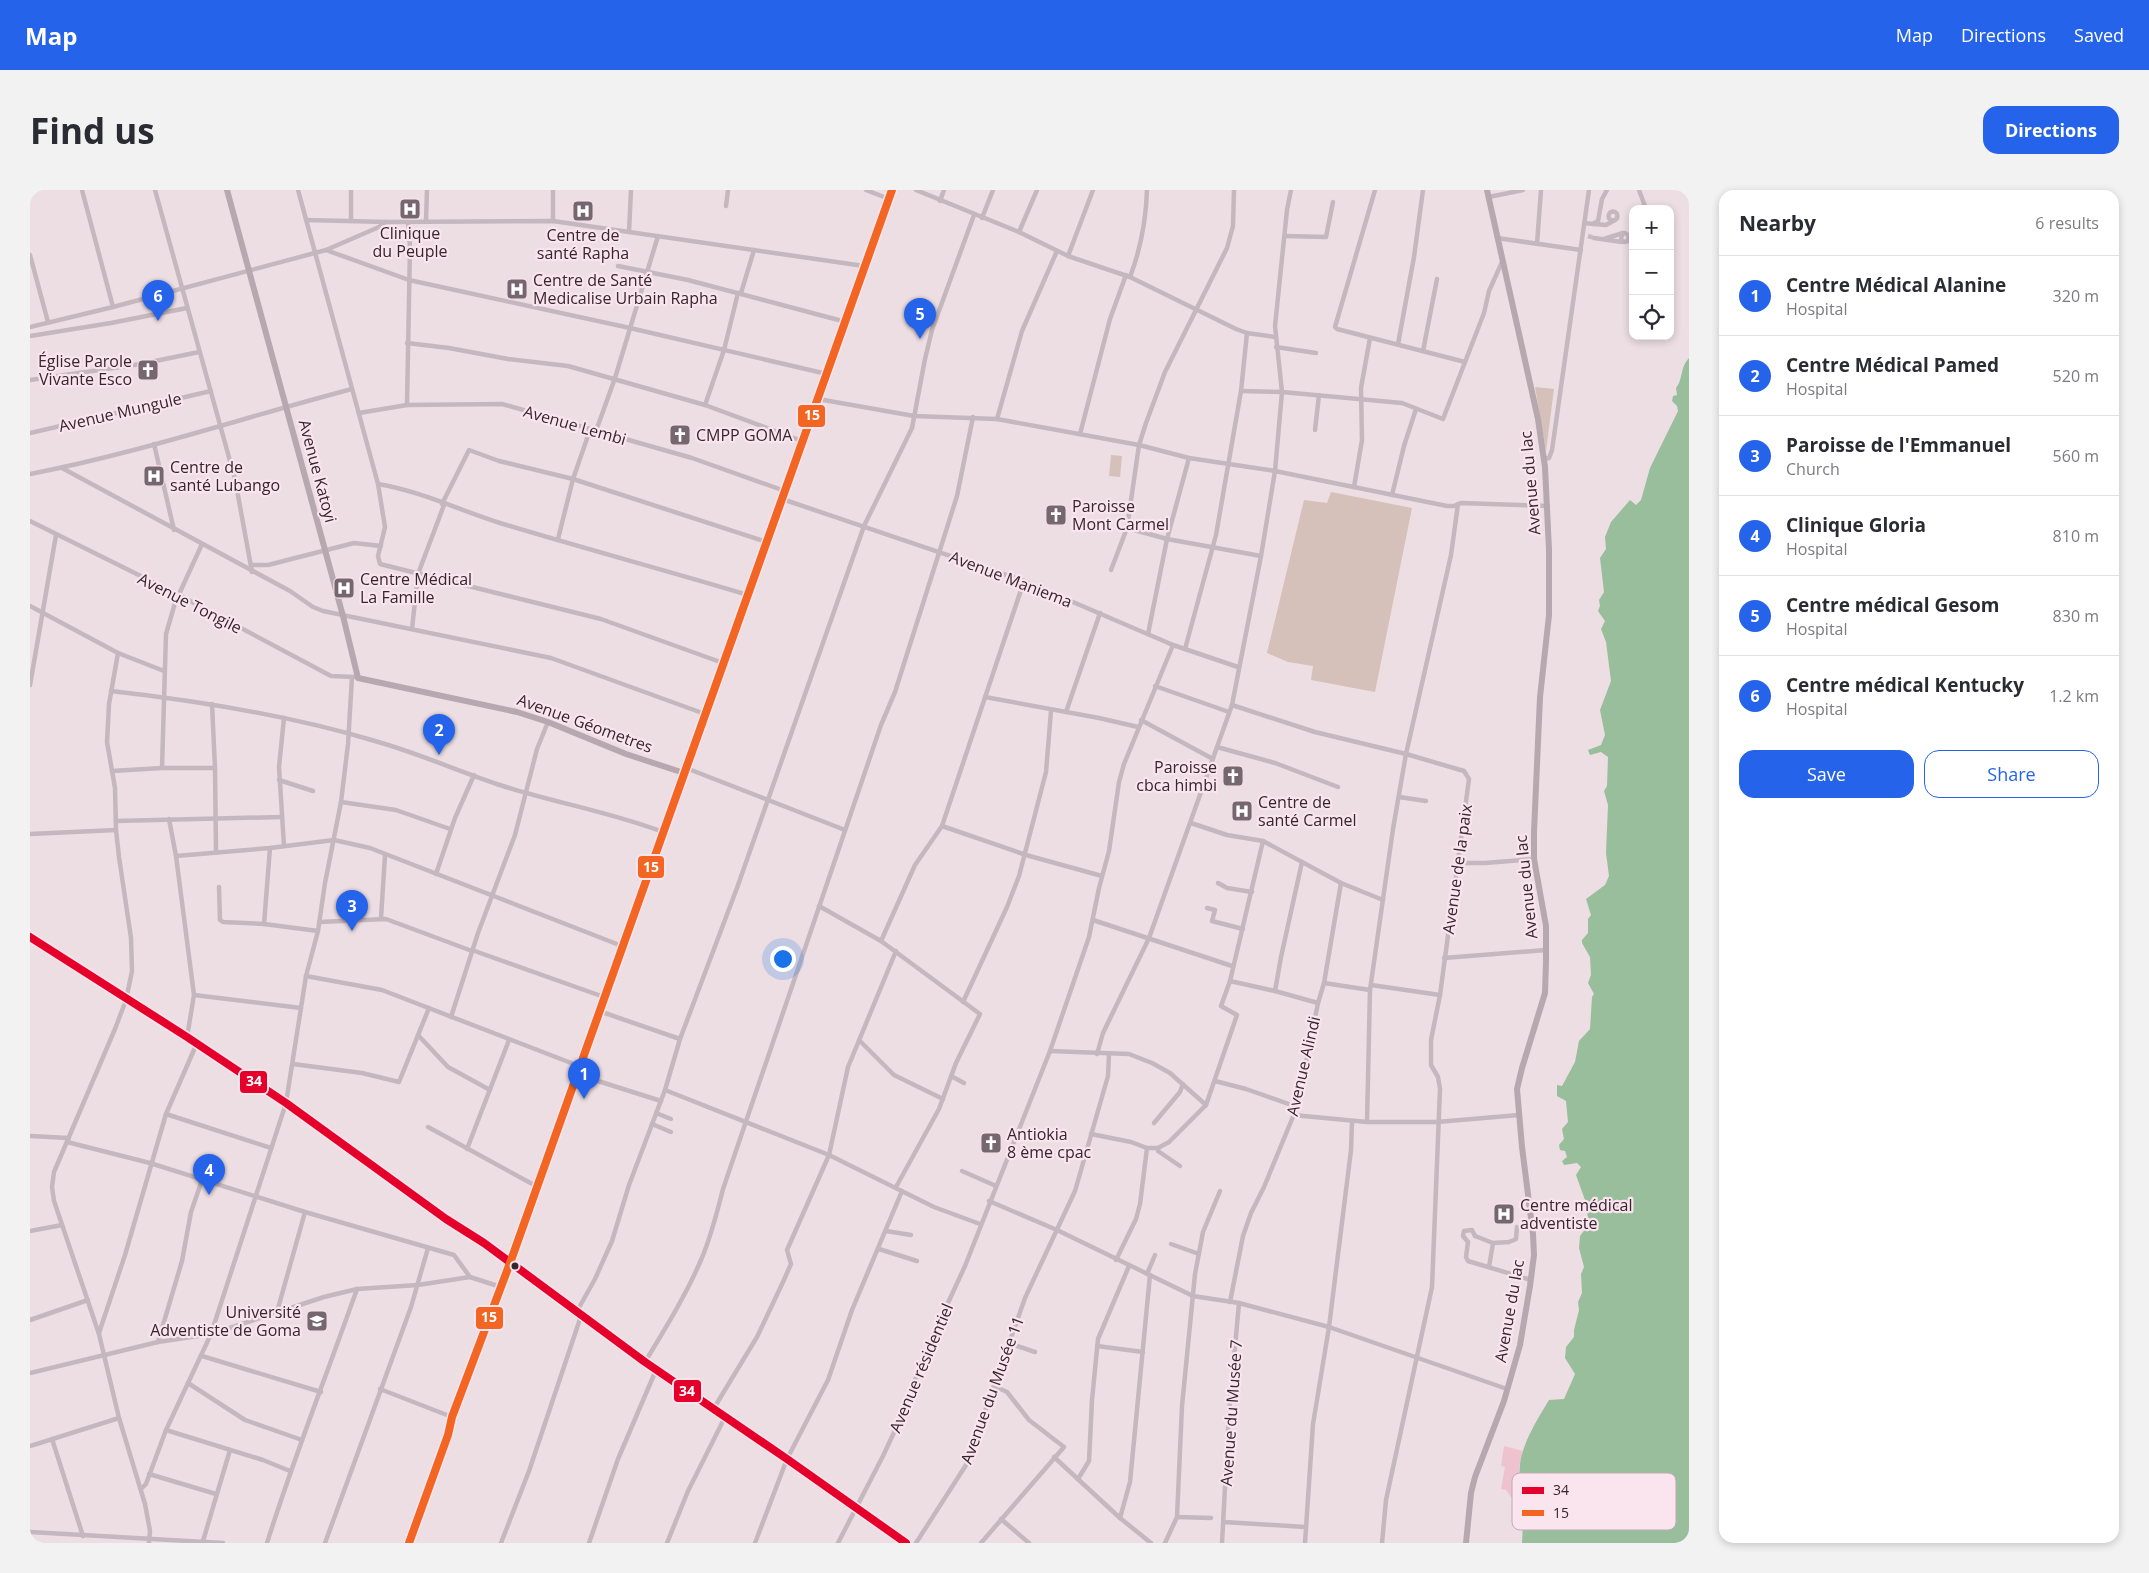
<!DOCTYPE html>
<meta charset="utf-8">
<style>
body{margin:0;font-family:"Open Sans",sans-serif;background:#f2f2f3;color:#2b2b33}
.controls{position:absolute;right:15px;top:15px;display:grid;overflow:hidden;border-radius:10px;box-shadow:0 2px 8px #0003}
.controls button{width:45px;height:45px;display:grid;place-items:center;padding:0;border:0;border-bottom:1px solid #e1e1e2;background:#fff;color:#2b2b33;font:25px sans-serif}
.you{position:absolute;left:752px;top:768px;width:18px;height:18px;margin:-12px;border:4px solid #fff;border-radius:50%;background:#1a73e8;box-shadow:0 0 0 8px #1a73e833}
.badge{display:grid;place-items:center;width:32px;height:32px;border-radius:50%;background:#2563eb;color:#fff;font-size:16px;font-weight:700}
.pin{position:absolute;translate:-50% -41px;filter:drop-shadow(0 1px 2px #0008)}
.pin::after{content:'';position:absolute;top:26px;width:18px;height:15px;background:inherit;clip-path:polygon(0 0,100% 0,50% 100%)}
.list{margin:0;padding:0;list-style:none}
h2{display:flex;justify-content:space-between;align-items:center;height:65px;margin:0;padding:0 20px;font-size:21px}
h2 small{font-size:16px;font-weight:400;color:#7c7c81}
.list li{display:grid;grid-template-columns:32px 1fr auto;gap:15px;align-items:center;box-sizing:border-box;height:80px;padding:0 20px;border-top:1px solid #e1e1e2}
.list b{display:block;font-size:19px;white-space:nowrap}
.list p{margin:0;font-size:16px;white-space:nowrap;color:#7c7c81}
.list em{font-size:16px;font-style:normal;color:#7c7c81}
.actions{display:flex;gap:10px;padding:15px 20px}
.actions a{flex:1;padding:11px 0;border:1px solid #2563eb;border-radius:15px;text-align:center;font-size:18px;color:#2563eb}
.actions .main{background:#2563eb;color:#fff}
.icon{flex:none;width:28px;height:28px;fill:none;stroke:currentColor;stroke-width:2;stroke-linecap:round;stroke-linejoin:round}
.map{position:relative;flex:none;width:1659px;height:1353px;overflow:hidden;border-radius:15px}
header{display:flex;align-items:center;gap:30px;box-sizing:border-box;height:70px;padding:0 25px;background:#2563eb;color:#fff}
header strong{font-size:24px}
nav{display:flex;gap:28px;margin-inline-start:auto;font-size:18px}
.intro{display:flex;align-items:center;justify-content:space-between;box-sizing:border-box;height:120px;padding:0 30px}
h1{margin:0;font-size:35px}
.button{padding:12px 22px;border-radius:15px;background:#2563eb;color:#fff;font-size:18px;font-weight:700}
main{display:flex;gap:30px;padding:0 30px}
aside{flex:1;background:#fff;border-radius:15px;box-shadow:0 2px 8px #0003}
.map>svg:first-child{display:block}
</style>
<header>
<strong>Map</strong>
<nav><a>Map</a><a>Directions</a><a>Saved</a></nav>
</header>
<div class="intro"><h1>Find us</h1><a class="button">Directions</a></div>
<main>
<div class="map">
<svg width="1659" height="1353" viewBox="0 0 1659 1353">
<rect width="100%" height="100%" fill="#ecdee3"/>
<g fill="#d5c1b9">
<path d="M1505 197 1524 199 1516 261Z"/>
<path d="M1081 265 1092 266 1090 287 1079 286Z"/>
<path d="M1301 302 1382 318 1345 502 1281 490 1283 476 1258 472 1237 463 1274 310 1297 313Z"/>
</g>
<path fill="#eec2cf" d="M1474 1256 1493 1261 1489 1277V1288L1495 1294 1498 1310 1492 1311 1490 1309 1481 1307 1476 1300 1471 1299 1475 1277 1471 1276Z"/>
<path fill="#99be9b" d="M1659 168V1353H1492L1494 1314 1504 1309 1503 1305 1497 1304 1496 1296 1495 1304 1487 1303 1488 1293 1496 1294 1490 1288C1486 1262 1506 1232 1519 1210L1534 1209 1545 1184 1535 1168 1536 1157 1544 1147V1140L1549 1120 1548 1112 1552 1103 1551 1084 1554 1077 1549 1058 1550 1046 1559 1034 1555 1010 1546 985 1551 977 1547 973 1534 975 1532 971 1537 967 1535 961 1530 960 1529 955 1534 949 1532 939 1538 932 1536 911 1527 906V895L1532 896 1545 872 1549 851 1560 839 1562 807 1564 804 1558 793 1561 785 1560 767 1552 753V750L1558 743V729L1561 725 1556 709 1575 695 1579 686 1576 663 1578 615 1574 601 1577 596 1578 567 1571 562 1560 565 1558 560 1571 555 1575 545 1570 520 1581 491 1576 452 1571 439 1575 431 1568 421 1570 416 1569 410 1574 402 1570 368 1576 359 1575 347 1581 332 1600 310 1606 315 1611 310 1620 278 1648 221 1647 216 1642 211 1643 206 1647 205 1646 198C1653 190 1650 177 1659 168Z"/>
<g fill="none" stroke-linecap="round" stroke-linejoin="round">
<path stroke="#c8b9bf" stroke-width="4.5" stroke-dasharray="4.5 2" stroke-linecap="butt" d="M1558 46 1564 48"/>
<g stroke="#c5b7be" stroke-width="4.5">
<path d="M52 0 83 117"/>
<path d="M125 0 205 289 222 382"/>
<path d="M268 0 348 294 355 337 348 366 350 374 571 429 693 473"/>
<path d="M836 0 859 9"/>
<path d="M886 0 989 42 1038 66 1100 87 1206 139 1217 143 1245 147"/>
<path d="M1345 0 1305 137 1307 139 1435 172"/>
<path d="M1609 0 1616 19"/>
<path d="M1459 7 1493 0"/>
<path d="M910 11 914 0"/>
<path d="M696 16 698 0"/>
<circle cx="1583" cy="26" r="4.5"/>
<path d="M952 28 963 0"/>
<path d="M276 30 356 32 523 31 834 76"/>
<path d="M321 30V0"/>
<path d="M396 31 397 0"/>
<path d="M523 31V0"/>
<path d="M1554 33 1563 34 1568 31 1572 9 1577 0"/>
<path d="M1563 34 1576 35 1585 30"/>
<path d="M599 42 601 0"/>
<path d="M989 42 1007 0"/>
<path d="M1255 46 1296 47 1303 12"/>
<path d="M1467 48 1551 60"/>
<path d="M1564 48 1592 52"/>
<path d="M1574 49 1593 43H1595L1599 46 1598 51 1594 52 1591 50 1592 44"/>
<path d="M1507 54 1511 0"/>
<path d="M296 60 379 90 600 138 797 184"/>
<path d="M0 65 18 132"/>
<path d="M1038 66 1063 0"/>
<path d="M588 76 658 90 816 132"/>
<path d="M1100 87C1111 58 1116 31 1117 0"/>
<path d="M711 103 724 60"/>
<path d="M0 137 83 117 296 60 349 37 356 32"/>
<path d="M0 146 81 133 157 118"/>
<path d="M377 153 419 158 478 169 538 176 675 215 772 251"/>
<path d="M1368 154 1384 67 1393 0"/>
<path d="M1246 157 1286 163"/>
<path d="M1393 161 1407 89"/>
<path d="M0 190 111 174 169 162"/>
<path d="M1211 201 1252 202 1372 213 1413 229 1454 123 1459 101 1472 72"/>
<path d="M788 209 884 226 967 229 1109 255 1159 268 1245 281 1417 316H1424L1431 313 1518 316"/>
<path d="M377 215 380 57 378 31"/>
<path d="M675 215 694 160 708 103"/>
<path d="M329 223 377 215 472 214 662 268 755 301"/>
<path d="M967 229 992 141 1027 61"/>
<path d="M1285 240 1289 205"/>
<path d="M566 241 585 188 628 46"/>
<path d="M0 243 181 201"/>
<path d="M1050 244 1080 129 1096 85"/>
<path d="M124 254 144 340"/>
<path d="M1514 269 1519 268 1522 260 1559 0"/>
<path d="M32 278 260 401 283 417 293 421 521 468 675 524"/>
<path d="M0 284C109 263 215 227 322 199"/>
<path d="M348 294C390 301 429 320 470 333 552 358 635 380 718 405"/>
<path d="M1324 297 1332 250 1331 198 1340 148"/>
<path d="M1362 305 1374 256 1386 219"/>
<path d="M752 309 994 391 1143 455 1208 477"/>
<path d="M412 314 439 260 469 271 543 289 737 352"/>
<path d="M0 331 149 405 301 486 324 487"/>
<path d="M1097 338 1137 349 1231 366"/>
<path d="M528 349 543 289 560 240"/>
<path d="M222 375H238L324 353 351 356"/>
<path d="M1081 380 1097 338 1109 255 1116 233 1135 182 1197 58 1203 36 1204 0"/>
<path d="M0 416 88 463 134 481"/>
<path d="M382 439 388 384 414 315"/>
<path d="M1118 444 1137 349 1159 268"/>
<path d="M1155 459 1186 345 1211 201 1217 143"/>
<path d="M88 463 79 514 77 552 85 598 86 640 89 667 101 748 102 781 96 810 85 839 24 982 22 997 24 1011 69 1144 89 1228 115 1314 120 1341 119 1353"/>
<path d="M0 495 26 345"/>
<path d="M1125 496 1199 522"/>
<path d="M81 501C170 511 259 525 345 551 388 563 430 582 473 596 526 613 581 622 633 642"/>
<path d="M955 507 1069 528 1108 537"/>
<path d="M182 514 185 578 186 661"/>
<path d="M1202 515 1285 542 1376 564 1434 581 1439 589 1410 805 1401 850V875L1408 887 1410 899 1402 1097 1356 1310 1352 1353"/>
<path d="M1036 522 1070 423"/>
<path d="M254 528 249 577 254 656"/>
<path d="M1111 530 1183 569"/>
<path d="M1187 557 1245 573 1308 597"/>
<path d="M132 578 136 444 145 413 172 354"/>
<path d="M656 578 815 640"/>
<path d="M82 581 132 578H185"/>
<path d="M249 590 283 601"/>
<path d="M1369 607 1396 611"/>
<path d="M311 612 366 620 420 639"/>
<path d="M139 629 146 666 164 805 157 847"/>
<path d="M86 631 251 627"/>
<path d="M1161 633 1197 645 1233 651 1311 693 1353 710"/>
<path d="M912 636 996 665 1072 686"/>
<path d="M0 644 86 640"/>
<path d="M1233 651 1200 791 1245 801 1288 813"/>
<path d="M146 666 240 658 304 650 340 658 592 756"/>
<path d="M1429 673H1455L1504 669"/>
<path d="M406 684 425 628 444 585"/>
<path d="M1188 693 1197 698 1222 702"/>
<path d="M189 697 190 730 193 732 234 734 288 741"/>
<path d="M789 716 851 751 950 824 926 873 909 919 866 997"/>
<path d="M1177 718 1185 720 1182 731 1213 739"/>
<path d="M351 728 355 665"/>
<path d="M1063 730 1202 776"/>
<path d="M289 732 356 729 442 761"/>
<path d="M234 734 240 658"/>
<path d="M851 751 885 675 912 636 994 391"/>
<path d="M442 760 574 807"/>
<path d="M1414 768 1516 760"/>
<path d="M276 786 352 800 549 876"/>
<path d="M1294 793 1340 800"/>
<path d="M1341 795 1410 805"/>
<path d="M1245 801 1251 767 1272 672"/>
<path d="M164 805 271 818"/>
<path d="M933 812 977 717 989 686 1016 582 1021 521"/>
<path d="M569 821 650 849"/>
<path d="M421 827 448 743 485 645 507 559 518 532"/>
<path d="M388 845 418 877 460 900"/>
<path d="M829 850 864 885 913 909"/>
<path d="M1020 861 1099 864 1122 873 1140 883 1176 915"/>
<path d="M1067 864 1073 843 1119 748 1202 515 1231 366 1245 281 1252 202 1245 136 1257 20 1261 0"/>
<path d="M263 874 332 883 369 892 399 818"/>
<path d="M546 884 631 911"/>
<path d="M921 886 934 893"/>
<path d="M1185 891 1216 899 1267 917"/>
<path d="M635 900 799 965 904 1017 950 1034"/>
<path d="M626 923 641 929"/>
<path d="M136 924 241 958"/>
<path d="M1263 925 1337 932H1407L1489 925"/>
<path d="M1337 932 1340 800 1363 639 1376 564 1421 365 1428 314"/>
<path d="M1124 933 1150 902 1153 894"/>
<path d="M622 934 641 942"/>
<path d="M398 937 506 996"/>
<path d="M1061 944 1101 952 1117 958"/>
<path d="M0 946 39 948"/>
<path d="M37 952 120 973 275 1022 424 1065 440 1087"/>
<path d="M1128 958V961L1150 976"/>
<path d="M437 959 479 850"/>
<path d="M932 981 966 996"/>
<path d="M959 1011 1027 1040 1163 1106 1209 1113 1299 1137 1477 1199"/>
<path d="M0 1041 32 1035"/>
<path d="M856 1041 881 1045"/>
<path d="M1445 1046 1463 1053 1459 1077"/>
<path d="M1438 1052 1436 1067 1438 1071 1501 1090"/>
<path d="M1438 1052 1433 1046 1434 1041 1442 1040 1445 1046"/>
<path d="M1463 1053 1479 1052 1486 1049 1487 1037"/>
<path d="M1141 1054 1169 1064"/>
<path d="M849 1059 887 1071"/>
<path d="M1086 1070 1106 1029 1110 1014 1117 958H1128L1139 952 1176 915 1207 825 1191 816 1200 791"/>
<path d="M1117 1084 1125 1065"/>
<path d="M1200 1112 1213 1046 1221 1023 1234 997 1267 917 1288 813 1294 793 1311 693"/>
<path d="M247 1122 275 1022"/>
<path d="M546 1123 565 1089 582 1051 599 995 635 900 650 849 707 698 834 336 882 238 895 169 902 140 944 25"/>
<path d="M0 1130 58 1110"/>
<path d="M69 1143 95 1065 136 924 167 853"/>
<path d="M128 1152 152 1071 161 1022 172 990"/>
<path d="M978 1153 1005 1162"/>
<path d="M1067 1156 1113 1162"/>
<path d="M172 1166 291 1202"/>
<path d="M615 1172C635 1139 656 1105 671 1070 681 1047 687 1023 693 999L851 535 865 502 927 306 943 227"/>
<path d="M0 1183 128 1152 181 1144 294 1107 327 1099 388 1095 440 1087 471 1097"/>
<path d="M158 1193 215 1230 272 1250"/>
<path d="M350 1199 422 1227"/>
<path d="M684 1218 727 1147 753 1092 761 1074 757 1060 799 965 818 877 866 761"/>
<path d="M136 1240 233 1270 260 1281"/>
<path d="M22 1249 53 1346"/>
<path d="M0 1256 89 1228"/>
<path d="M1024 1267 1090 1328 1121 1353"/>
<path d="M119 1284 186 1304"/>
<path d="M1048 1289 1059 1271 1062 1210 1068 1149 1099 1076"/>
<path d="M111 1299 116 1294 136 1240 181 1144 256 913 276 786 288 741 295 693 311 612 318 554 322 487"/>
<path d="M1147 1327 1181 1328"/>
<path d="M1090 1328 1100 1292 1120 1085"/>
<path d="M971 1329 999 1353"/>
<path d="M1194 1332 1275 1337"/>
<path d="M0 1342 193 1353"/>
<path d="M173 1351 200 1260"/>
<path d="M237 1353C264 1267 297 1184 327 1099"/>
<path d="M295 1353 381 1117 398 1058"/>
<path d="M471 1353 499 1281 551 1126"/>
<path d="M559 1353 588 1269 626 1180"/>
<path d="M637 1353 658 1301 695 1227"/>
<path d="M725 1353 757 1269 798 1190 822 1120 872 1001"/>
<path d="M808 1353 853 1266 867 1236 899 1154 935 1076 1020 861 1059 747 1069 698 1079 661 1089 592 1094 574 1143 455"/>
<path d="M886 1353 936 1275 995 1108 1045 1001 1078 886 1079 864"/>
<path d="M951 1353 1034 1257 999 1230 977 1202 964 1196"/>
<path d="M1135 1353 1147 1327 1152 1216 1165 1084 1173 1042 1190 1001"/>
<path d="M1192 1353 1199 1223 1209 1113"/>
<path d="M1275 1353 1283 1234 1299 1137 1321 960 1322 932"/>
</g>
<g stroke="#b6a8ae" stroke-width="6">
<path d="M197 0 313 426 328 488 487 522 518 532 596 564 654 583"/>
<path d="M0 747 157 847 256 913 416 1029 454 1053 615 1172 757 1269 876 1353"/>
<path d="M1436 1353 1441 1303 1445 1287 1474 1211 1490 1155 1500 1096 1504 1065 1503 1044 1492 957 1487 899 1492 878 1515 803 1516 771V736L1504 669V642L1510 507 1519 425V360L1515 277 1508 229 1457 0"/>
</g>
<path stroke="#ab9da4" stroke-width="9" d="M379 1353 418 1245 422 1227 480 1073 862 0"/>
<g stroke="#fae4ed" stroke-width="11">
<path id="bus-1" d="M0 747 157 847 256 913 416 1029 454 1053 615 1172 757 1269 876 1353"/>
</g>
<g stroke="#fae4ed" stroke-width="11">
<path id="bus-2" d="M379 1353 418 1245 422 1227 480 1073 862 0"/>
</g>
<use href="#bus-1" stroke="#e4002b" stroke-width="8"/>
<use href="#bus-2" stroke="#f26522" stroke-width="8"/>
</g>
<defs>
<g id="hospital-square" transform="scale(1.125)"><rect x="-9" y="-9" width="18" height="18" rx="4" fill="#76666e" stroke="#fae4ed"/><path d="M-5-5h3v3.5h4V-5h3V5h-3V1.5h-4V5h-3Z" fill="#fff"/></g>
<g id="church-square" transform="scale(1.125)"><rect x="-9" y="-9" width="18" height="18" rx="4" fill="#76666e" stroke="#fae4ed"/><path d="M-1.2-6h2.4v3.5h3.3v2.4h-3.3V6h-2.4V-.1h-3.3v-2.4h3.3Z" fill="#fff"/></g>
<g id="university-square" transform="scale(1.125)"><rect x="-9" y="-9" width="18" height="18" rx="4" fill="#76666e" stroke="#fae4ed"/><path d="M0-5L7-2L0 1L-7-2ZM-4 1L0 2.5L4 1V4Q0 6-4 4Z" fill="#fff"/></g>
</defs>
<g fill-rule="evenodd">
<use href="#hospital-square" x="380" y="19"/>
<use href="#hospital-square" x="553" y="21"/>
<use href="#hospital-square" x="487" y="99"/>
<use href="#church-square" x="118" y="180"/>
<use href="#church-square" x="650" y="245"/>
<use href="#hospital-square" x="124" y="286"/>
<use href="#church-square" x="1026" y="325"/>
<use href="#hospital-square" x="314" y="398"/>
<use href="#church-square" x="1203" y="586"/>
<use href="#hospital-square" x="1212" y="621"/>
<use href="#church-square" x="961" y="953"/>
<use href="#hospital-square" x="1474" y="1024"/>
<use href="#university-square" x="287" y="1131"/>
</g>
<circle fill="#36262f" stroke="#fae4ed" stroke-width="2" cx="485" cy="1076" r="4.5"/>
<g text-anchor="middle" stroke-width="4.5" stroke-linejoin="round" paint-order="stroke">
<g font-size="16" fill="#36262f" stroke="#fae4ed" text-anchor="start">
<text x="380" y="49" text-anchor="middle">Clinique<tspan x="380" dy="18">du Peuple</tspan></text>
<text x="553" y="51" text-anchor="middle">Centre de<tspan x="553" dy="18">santé Rapha</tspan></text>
<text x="503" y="96">Centre de Santé<tspan x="503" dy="18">Medicalise Urbain Rapha</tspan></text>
<text x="102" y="177" text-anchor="end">Église Parole<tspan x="102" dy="18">Vivante Esco</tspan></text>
<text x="666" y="251">CMPP GOMA</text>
<text x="140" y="283">Centre de<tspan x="140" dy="18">santé Lubango</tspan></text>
<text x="1042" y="322">Paroisse<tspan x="1042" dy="18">Mont Carmel</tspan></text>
<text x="330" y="395">Centre Médical<tspan x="330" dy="18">La Famille</tspan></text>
<text x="1187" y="583" text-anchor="end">Paroisse<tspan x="1187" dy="18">cbca himbi</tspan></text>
<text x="1228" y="618">Centre de<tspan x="1228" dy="18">santé Carmel</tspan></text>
<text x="977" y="950">Antiokia<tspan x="977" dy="18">8 ème cpac</tspan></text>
<text x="1490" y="1021">Centre médical<tspan x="1490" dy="18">adventiste</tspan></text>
<text x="271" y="1128" text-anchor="end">Université<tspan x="271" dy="18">Adventiste de Goma</tspan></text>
</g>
<g font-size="16" fill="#36262f" stroke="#fae4ed">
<text transform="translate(90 222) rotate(-13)" y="6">Avenue Mungule</text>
<text transform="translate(545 235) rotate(16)" y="6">Avenue Lembi</text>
<text transform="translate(288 281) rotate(75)" y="6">Avenue Katoyi</text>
<text transform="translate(1500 293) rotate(-95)" y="6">Avenue du lac</text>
<text transform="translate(981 389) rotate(21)" y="6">Avenue Maniema</text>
<text transform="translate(160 413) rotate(27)" y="6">Avenue Tongile</text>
<text transform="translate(555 533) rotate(20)" y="6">Avenue Géometres</text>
<text transform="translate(1427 679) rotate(-82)" y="6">Avenue de la paix</text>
<text transform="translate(1496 697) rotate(-96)" y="6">Avenue du lac</text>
<text transform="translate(1273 876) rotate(-77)" y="6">Avenue Alindi</text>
<text transform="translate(1479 1121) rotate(-80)" y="6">Avenue du lac</text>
<text transform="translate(891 1178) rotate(-67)" y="6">Avenue résidentiel</text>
<text transform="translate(962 1200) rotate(-70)" y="6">Avenue du Musée 11</text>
<text transform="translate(1201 1223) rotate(-86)" y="6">Avenue du Musée 7</text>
</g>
</g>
<rect x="1482" y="1283" width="164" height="57" rx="8" fill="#fae4ed" stroke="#bfabb4" stroke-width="1"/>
<rect x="1492" y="1297" width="22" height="7" fill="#e4002b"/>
<rect x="1492" y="1320" width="22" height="6" fill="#f26522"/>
<g font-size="14" fill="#36262f">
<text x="1523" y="1305">34</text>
<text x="1523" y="1328">15</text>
</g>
<g stroke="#fae4ed" stroke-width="2">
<rect x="767" y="214" width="29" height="24" rx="5" fill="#f26522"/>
<rect x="607" y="665" width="28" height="24" rx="5" fill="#f26522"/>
<rect x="209" y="880" width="29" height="24" rx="5" fill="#e4002b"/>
<rect x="445" y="1116" width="29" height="24" rx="5" fill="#f26522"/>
<rect x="643" y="1189" width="29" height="24" rx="5" fill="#e4002b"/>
</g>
<g font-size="14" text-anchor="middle" font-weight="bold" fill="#fff">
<text x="782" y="230">15</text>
<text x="621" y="682">15</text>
<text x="224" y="896">34</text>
<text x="459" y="1132">15</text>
<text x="657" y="1206">34</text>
</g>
</svg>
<div class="controls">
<button>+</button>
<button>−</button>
<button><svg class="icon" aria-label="locate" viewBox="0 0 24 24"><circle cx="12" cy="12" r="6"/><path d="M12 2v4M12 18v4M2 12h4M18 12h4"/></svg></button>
</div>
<div class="you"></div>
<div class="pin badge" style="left:554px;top:909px">1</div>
<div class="pin badge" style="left:409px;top:565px">2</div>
<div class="pin badge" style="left:322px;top:741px">3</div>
<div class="pin badge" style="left:179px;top:1005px">4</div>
<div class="pin badge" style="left:890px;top:149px">5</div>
<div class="pin badge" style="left:128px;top:131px">6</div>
</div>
<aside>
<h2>Nearby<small>6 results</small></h2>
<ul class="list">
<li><span class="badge">1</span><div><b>Centre Médical Alanine</b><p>Hospital</p></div><em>320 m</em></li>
<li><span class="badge">2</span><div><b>Centre Médical Pamed</b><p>Hospital</p></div><em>520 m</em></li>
<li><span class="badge">3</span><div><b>Paroisse de l'Emmanuel</b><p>Church</p></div><em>560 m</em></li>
<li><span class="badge">4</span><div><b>Clinique Gloria</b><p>Hospital</p></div><em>810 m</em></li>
<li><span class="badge">5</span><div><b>Centre médical Gesom</b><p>Hospital</p></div><em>830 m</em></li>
<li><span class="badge">6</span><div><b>Centre médical Kentucky</b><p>Hospital</p></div><em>1.2 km</em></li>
</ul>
<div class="actions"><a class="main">Save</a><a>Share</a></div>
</aside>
</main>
